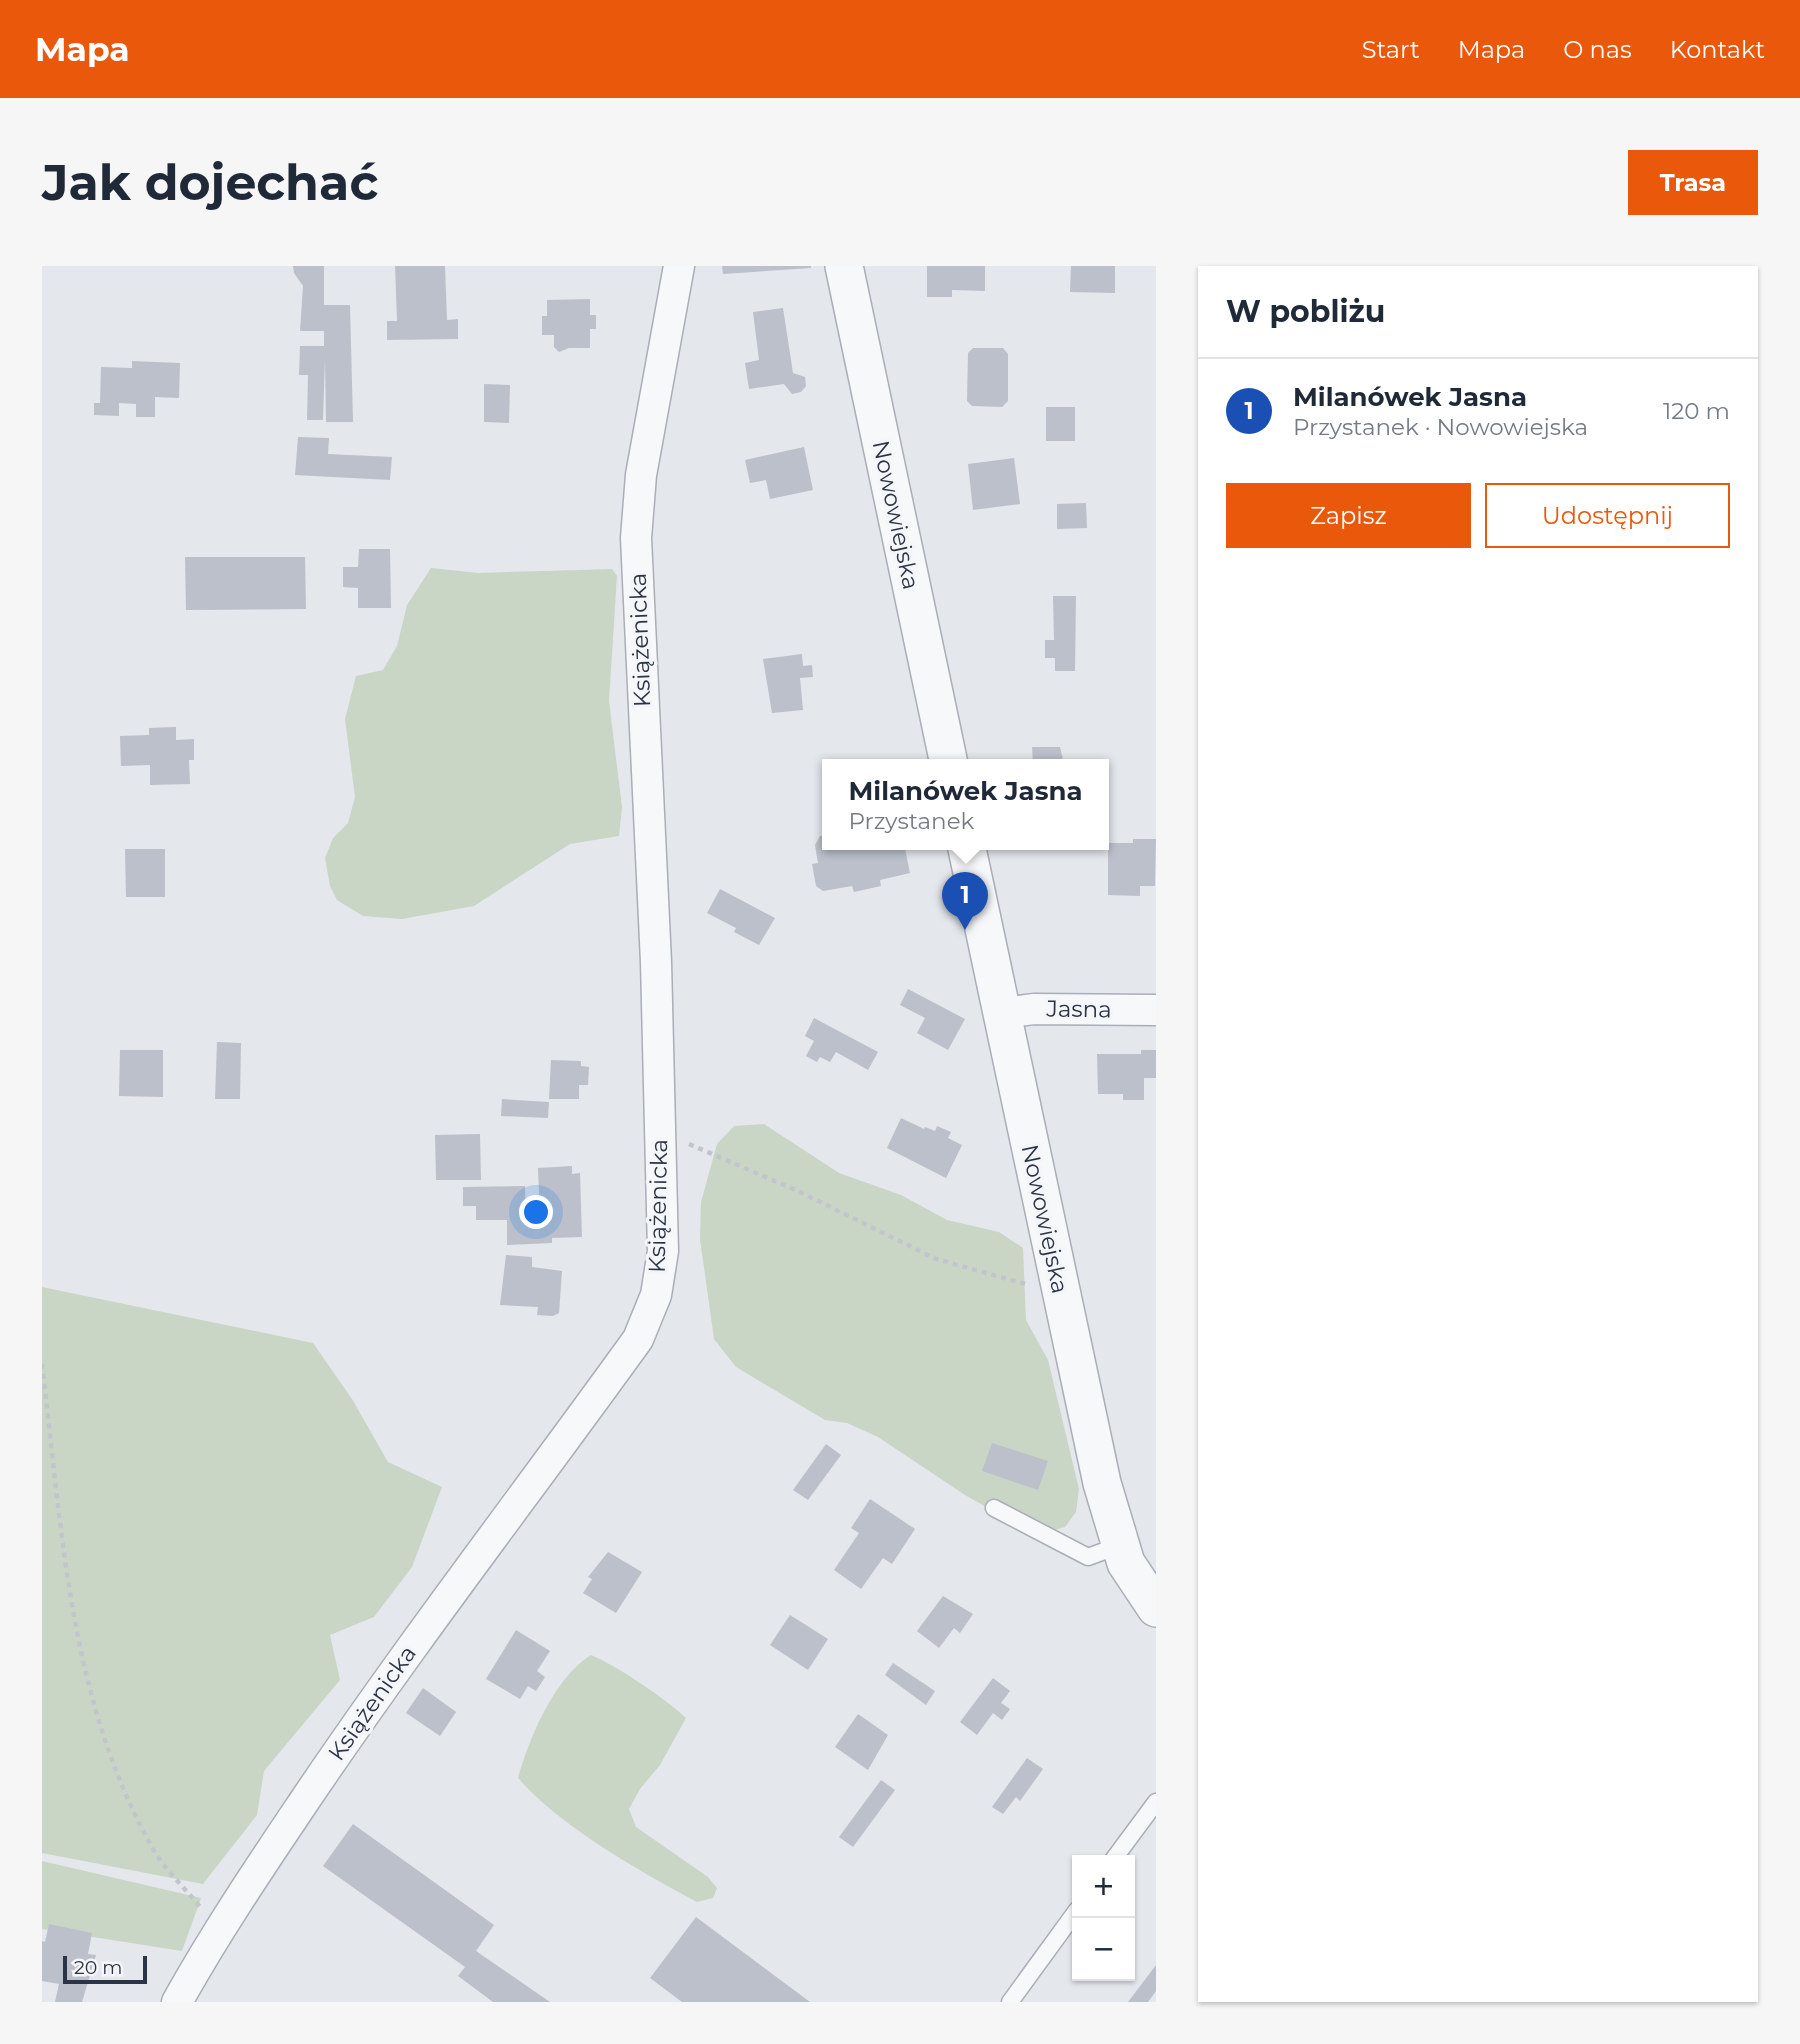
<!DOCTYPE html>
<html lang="pl">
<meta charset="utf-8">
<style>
body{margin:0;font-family:Montserrat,sans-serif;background:#f6f6f7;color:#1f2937}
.controls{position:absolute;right:21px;bottom:21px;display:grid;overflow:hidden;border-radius:0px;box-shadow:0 2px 5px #0004}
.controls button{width:63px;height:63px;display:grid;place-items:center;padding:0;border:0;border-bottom:2px solid #e0e1e3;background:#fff;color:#1f2937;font:35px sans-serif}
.scale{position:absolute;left:21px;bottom:18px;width:84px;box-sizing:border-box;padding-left:7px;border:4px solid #2b3445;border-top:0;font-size:19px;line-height:24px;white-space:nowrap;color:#2b3445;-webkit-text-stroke:5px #f4f6f9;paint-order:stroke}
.you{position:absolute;left:495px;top:947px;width:24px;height:24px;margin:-18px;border:5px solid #fff;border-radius:50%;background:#1a73e8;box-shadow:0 0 0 10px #1a73e833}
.badge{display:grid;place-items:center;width:46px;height:46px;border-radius:50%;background:#ea580c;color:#fff;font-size:23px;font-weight:700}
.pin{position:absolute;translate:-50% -58px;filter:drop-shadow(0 2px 4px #0008)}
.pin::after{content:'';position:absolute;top:37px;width:24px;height:21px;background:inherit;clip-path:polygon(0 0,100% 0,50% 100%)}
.popup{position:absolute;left:780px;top:493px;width:287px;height:91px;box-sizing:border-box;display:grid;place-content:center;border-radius:0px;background:#fff;filter:drop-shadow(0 2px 5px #0005);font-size:23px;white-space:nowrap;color:#747a83}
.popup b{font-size:26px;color:#1f2937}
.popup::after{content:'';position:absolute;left:50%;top:100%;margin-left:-14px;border:14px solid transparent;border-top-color:#fff}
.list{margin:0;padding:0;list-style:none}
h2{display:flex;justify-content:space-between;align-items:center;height:91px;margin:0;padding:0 28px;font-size:30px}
h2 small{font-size:23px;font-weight:400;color:#747a83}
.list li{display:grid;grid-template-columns:46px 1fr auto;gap:21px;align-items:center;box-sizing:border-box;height:105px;padding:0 28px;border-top:2px solid #e0e1e3}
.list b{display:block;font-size:26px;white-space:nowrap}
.list p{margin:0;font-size:23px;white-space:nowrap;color:#747a83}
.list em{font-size:23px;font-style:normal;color:#747a83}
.actions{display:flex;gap:14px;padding:21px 28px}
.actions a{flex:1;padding:16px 0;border:2px solid #ea580c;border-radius:0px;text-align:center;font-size:24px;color:#ea580c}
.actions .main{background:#ea580c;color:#fff}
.map{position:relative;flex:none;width:1114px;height:1736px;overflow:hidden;border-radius:0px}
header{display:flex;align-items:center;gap:42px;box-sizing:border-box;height:98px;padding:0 35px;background:#ea580c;color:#fff}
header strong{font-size:33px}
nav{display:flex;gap:38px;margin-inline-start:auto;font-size:24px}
.intro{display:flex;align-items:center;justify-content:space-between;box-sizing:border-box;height:168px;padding:0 42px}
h1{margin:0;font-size:49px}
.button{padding:18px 32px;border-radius:0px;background:#ea580c;color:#fff;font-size:24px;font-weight:700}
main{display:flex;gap:42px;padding:0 42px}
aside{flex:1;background:#fff;border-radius:0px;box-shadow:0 2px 5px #0004}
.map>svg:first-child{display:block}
</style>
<header>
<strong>Mapa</strong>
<nav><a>Start</a><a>Mapa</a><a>O nas</a><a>Kontakt</a></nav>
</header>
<div class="intro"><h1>Jak dojechać</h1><a class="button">Trasa</a></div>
<main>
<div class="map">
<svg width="1114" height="1736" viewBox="0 0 1114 1736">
<rect width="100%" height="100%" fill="#e4e7ec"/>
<g fill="#c9d6c5">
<path d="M389 302 436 307 570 303 575 310 567 435 580 541 577 570 528 578 432 640 360 653 321 650 295 634 288 620 283 592 291 572 306 557 313 531 303 453 314 410 341 404 355 380 365 339Z"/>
<path d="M722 858 797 907 859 929 905 954 957 966 981 982 984 1054 1006 1094 1037 1223 1034 1246 1023 1261 1001 1267 969 1255 923 1229 836 1171 805 1157 783 1154 694 1101 672 1073 658 973 659 936 675 878 692 860Z"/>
<path d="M0 1021 271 1077 310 1133 346 1196 400 1221 370 1301 332 1351 288 1369 298 1414 222 1505 215 1549 161 1618 0 1587Z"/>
<path d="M549 1389C574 1399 624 1433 644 1452L618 1499 598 1523 587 1543 594 1561 666 1611 675 1622 671 1632 655 1636C597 1605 519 1561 476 1512 487 1472 513 1411 549 1389Z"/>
<path d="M0 1595 159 1632 140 1685 0 1663Z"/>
</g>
<g fill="#bbc0ca">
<path d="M251 0H282V39H308L311 156H284L283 93 281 154H265L266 109H257L258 80H282V65H258L261 20 252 7Z"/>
<path d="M353 0H403L405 54 416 53V73L345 74V55H355Z"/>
<path d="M680 0H769V2L681 8Z"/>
<path d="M885 0H943V25L910 24V31H885Z"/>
<path d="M1029 0H1073V27L1028 26Z"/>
<path d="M548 33V49H554V63H548V82H527L517 86 512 81V69H500V50H505V34Z"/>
<path d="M741 42 751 107 763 111 764 120 759 126 750 128 742 118 707 123 703 97 717 94 711 46Z"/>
<path d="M931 82H961L966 88V135L960 141 930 140 925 135 926 87Z"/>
<path d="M90 95 138 97 137 132 113 131V151H94V138L77 137V150L52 149V137H58L59 101 90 102Z"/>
<path d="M442 118 468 119 467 157 442 156Z"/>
<rect x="1004" y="141" width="29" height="34"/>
<path d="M256 171 287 172 286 188 350 191 348 214 253 209Z"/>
<path d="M762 181 771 224 728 233 724 214 708 217 703 194Z"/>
<path d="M972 192 978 238 931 244 926 198Z"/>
<path d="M1044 237 1045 262 1015 263V238Z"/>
<path d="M317 283H348L349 342H316V322L301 321V301H316Z"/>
<path d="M143 291H263L264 343 144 344Z"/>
<path d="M1011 330H1034L1033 405H1013V392H1003V374H1012Z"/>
<path d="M760 388 761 400 770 399 771 411 758 412 761 444 730 447 721 393Z"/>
<path d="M134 461V474L152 473V494H147L148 518 108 519V499L79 500 78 470 107 469V462Z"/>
<path d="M990 481H1018L1022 498H991Z"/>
<path d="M785 569V578H862L868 607 838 614 839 620 812 626 810 620 781 625 774 620 770 598 776 597 773 579 778 570Z"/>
<path d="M1091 573H1114L1113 620H1098V630L1066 629V577H1091Z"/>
<path d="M83 583H123V631H84Z"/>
<path d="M678 623 733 652 717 679 692 666 694 662 665 647Z"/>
<path d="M866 723 923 753 906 784 875 767 883 752 858 739Z"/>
<path d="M772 752 836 786 826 804 794 786 788 796 778 791 775 796 764 790 772 775 763 770Z"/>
<path d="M175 776 199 777 198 833H173Z"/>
<path d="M78 784H121V831L77 830Z"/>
<path d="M1099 784H1114V812H1102V834H1081V828H1056L1055 788H1099Z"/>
<path d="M509 794 539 795V800L547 801 546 819H537V833H507Z"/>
<path d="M460 833 507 836 506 852 459 850Z"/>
<path d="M859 852 882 863 883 861 893 865 895 860 909 866 906 872 920 879 904 912 845 882Z"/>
<path d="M438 868 439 914H394L393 869Z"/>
<path d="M530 900V908L538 907 540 971 510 972V977L465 979V954H434V940H421V921L483 920 484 954 498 952 496 902Z"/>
<path d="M464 989 490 991V1001L520 1005 517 1047 511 1050 495 1049 496 1041 458 1039Z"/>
<path d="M950 1177 1006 1195 996 1224 940 1205Z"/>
<path d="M784 1178 799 1189 766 1234 751 1224Z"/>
<path d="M828 1233 873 1263 850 1298 841 1292 819 1323 792 1304 817 1267 809 1262Z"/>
<path d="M566 1286 600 1306 574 1347 541 1327 550 1313 546 1311Z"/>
<path d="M901 1330 931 1348 918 1367 912 1362 897 1382 875 1365Z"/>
<path d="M748 1349 786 1373 766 1404 728 1379Z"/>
<path d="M474 1364 508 1385 495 1405 503 1411 494 1425 486 1420 478 1433 444 1413Z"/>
<path d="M851 1397 893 1425 884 1439 843 1409Z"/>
<path d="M951 1412 968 1425 959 1437 968 1443 960 1454 951 1447 935 1469 918 1456Z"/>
<path d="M381 1422 414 1446 398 1470 364 1447Z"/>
<path d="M816 1448 846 1469 826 1504 793 1481Z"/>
<path d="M985 1492 1001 1503 978 1535 974 1531 961 1548 950 1541Z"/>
<path d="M839 1514 853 1524 811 1581 797 1571Z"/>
<path d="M311 1558 452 1659 434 1685 508 1736H451L416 1710 423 1701 281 1600Z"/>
<path d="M654 1651 768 1736H640L608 1712Z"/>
<path d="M7 1658 50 1667 46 1688 54 1689 40 1736H13L17 1718 0 1715V1675L3 1676Z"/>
<path d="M1114 1699V1725L1106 1736H1086Z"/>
</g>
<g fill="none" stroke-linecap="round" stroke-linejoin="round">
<g stroke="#a9aeb7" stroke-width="19">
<g id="service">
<path d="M952 1242 1046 1291 1076 1280"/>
<path d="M1071 1594 1114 1536"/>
<path d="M968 1736 1035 1644"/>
</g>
</g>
<g stroke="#a9aeb7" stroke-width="33">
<g id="minor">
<path d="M960 747 992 743 1114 744"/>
<path d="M135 1736C174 1666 218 1601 263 1534 369 1377 485 1227 596 1073L614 1029 621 985 614 696 594 272 599 209 637 0"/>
</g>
</g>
<g stroke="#a9aeb7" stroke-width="40">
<g id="tertiary">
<path d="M802 0 907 498"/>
<path d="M924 578 1060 1217 1084 1297 1114 1342"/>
</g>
</g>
<g stroke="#c2c5cb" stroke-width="4.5" stroke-dasharray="5 5" stroke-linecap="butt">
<path d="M647 878 756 925 894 993 987 1019"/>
<path d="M0 1098C20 1263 27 1435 111 1583 123 1604 143 1622 158 1641"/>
</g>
<use href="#service" stroke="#f7f8fa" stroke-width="16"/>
<use href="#minor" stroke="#f7f8fa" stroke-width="30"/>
<use href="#tertiary" stroke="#f7f8fa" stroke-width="37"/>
</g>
<g text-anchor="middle" stroke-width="7" stroke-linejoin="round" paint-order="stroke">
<g font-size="23" fill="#2b3445" stroke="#f4f6f9">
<text transform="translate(854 249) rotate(78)" y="8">Nowowiejska</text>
<text transform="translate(598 374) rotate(-92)" y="8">Książenicka</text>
<text transform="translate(1037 743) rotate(1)" y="8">Jasna</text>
<text transform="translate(616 940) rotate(-89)" y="8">Książenicka</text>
<text transform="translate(1003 953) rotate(78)" y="8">Nowowiejska</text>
<text transform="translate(330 1437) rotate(-55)" y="8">Książenicka</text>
</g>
</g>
</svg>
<div class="controls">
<button>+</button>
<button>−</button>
</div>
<div class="scale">20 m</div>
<div class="you"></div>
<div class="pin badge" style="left:923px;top:664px;background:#1a4fb4">1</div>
<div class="popup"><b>Milanówek Jasna</b>Przystanek</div>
</div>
<aside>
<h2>W pobliżu<small></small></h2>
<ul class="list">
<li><span class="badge" style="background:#1a4fb4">1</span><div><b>Milanówek Jasna</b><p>Przystanek · Nowowiejska</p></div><em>120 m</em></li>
</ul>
<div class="actions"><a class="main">Zapisz</a><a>Udostępnij</a></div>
</aside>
</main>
